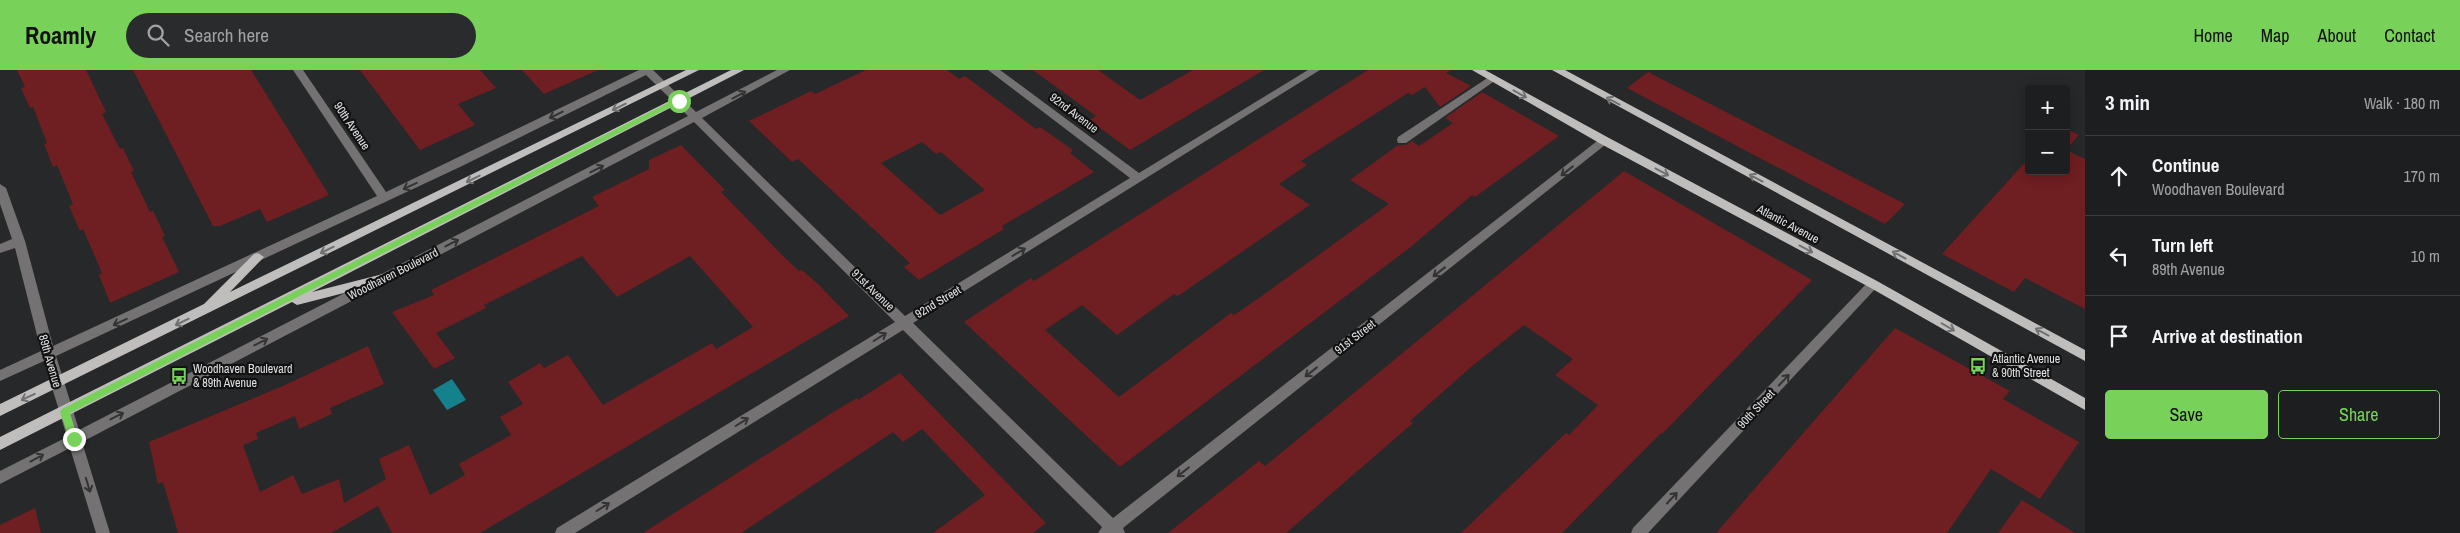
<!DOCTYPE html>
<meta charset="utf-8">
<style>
body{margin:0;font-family:"Archivo Narrow",sans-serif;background:#2a2b2d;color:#f1f3f6}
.controls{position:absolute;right:15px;top:15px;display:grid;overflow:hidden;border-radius:5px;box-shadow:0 2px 12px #0003}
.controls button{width:45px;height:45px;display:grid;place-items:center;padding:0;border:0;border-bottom:1px solid #3b3c3e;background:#1d1e20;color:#f1f3f6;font:25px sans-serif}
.stop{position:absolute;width:15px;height:15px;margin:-11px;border:4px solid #78d158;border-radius:50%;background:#fff}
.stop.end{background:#78d158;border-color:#fff;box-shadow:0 1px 5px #0008}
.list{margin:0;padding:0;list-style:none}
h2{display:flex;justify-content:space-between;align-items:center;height:65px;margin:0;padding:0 20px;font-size:21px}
h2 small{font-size:16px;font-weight:400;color:#a0a2a5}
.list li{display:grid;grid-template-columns:32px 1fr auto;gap:15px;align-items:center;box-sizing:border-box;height:80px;padding:0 20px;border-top:1px solid #3b3c3e}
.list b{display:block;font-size:19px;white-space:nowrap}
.list p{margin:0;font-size:16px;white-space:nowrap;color:#a0a2a5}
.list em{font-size:16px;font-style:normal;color:#a0a2a5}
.actions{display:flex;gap:10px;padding:15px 20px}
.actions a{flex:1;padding:11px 0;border:1px solid #78d158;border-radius:5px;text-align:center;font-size:18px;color:#78d158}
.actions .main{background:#78d158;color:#111}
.icon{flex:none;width:28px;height:28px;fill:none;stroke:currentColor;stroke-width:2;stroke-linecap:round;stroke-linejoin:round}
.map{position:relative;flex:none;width:2085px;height:463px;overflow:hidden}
header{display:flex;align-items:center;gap:30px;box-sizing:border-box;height:70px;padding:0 25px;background:#78d158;color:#111}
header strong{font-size:24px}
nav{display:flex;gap:28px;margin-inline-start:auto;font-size:18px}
.search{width:350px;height:45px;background:#2a2b2d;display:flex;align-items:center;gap:12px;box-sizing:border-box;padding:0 18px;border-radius:28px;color:#a0a2a5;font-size:19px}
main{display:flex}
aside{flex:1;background:#1d1e20}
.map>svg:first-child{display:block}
</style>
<header>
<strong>Roamly</strong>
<div class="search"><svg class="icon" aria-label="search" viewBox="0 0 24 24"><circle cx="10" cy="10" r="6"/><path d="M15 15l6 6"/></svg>Search here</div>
<nav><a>Home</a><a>Map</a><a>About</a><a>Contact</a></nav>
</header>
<main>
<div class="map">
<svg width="2085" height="463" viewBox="0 0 2085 463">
<rect width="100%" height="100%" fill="#27282a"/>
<path fill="#14818d" d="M452 309 466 330 447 340 433 320Z"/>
<g fill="#6f1e21" fill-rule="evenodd">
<path d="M17 0H86L106 42 102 44 120 79 123 78 134 101 131 102 150 142 153 141 165 166 162 167 179 202 110 233 99 205 102 203 83 159 80 161 69 136 73 134 57 95 53 97 44 74 47 73 33 37 30 38 21 18 25 17Z"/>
<path d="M133 0H251L329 125 267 152 260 139 220 156H213Z"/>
<path d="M360 0H480L496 18 458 34 475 55 420 80Z"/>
<path d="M522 0H598L544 24Z"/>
<path d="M866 0H947L959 9 965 6 1036 59 1040 57 1073 80 1070 83 1094 102 1002 156 1004 159 919 210 904 197 910 193 853 140 798 89 792 92 749 51 811 21 815 24ZM922 72 936 84 941 82 985 120 940 145 881 93Z"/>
<path d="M1033 0H1098L1140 30 1193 0H1264L1130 80 1089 50 1096 46Z"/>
<path d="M1368 0H1451L1446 3 1471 16 1440 37 1425 17 1412 25 1408 23 1301 91 1307 95 1279 114 1310 135 1178 226 1174 224 1117 265 1082 235 1045 260 1119 327 1231 243 1234 245 1259 228 1389 134 1350 110 1398 75H1406L1412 71 1419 76 1453 53 1445 48 1482 22 1559 66 1475 127 1472 125 1412 176 1120 397 964 252 1031 208 1034 211Z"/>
<path d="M1648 2 1835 98 1905 134 1885 154 1627 18Z"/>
<path d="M2066 59 2079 65 2066 80Z"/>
<path d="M681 75 725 120 721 122 784 187 799 201 802 200 819 215 849 246 480 463H392L378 436 331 463H178L163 412 158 414 149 372 285 315 368 276 384 314 330 338 332 344 299 359 295 346 256 363 258 369 243 375 260 422 293 405 302 424 339 409 344 433 386 409 379 389 409 375 430 425 465 405 459 394 511 365 500 347 523 334 508 312 540 293 544 298 568 285 603 335 712 273 716 279 753 257 690 186 617 227 582 186 484 235 486 238 436 263 455 288 434 299 392 242 434 225 431 220 599 136 592 127 649 99V90Z"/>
<path d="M2066 80 2085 89V239L2025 208 2014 222 1942 184 2029 88V101H2066Z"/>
<path d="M1624 101 1812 210 1662 364 1661 363 1562 463H1461L1566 363 1569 365 1598 335 1555 305 1573 289 1524 255 1471 297 1410 351 1413 353 1286 463H1168L1259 391 1265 396Z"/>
<path d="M1895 258 2010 321 2003 329 2079 372 2040 429 1991 399 1947 463H1716Z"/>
<path d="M900 303 1046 453 1033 463H933L985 425 922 359 903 372 893 362 741 463H643L835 341 857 328 858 330Z"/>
<path d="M2022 430 2075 463H1998Z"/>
<path d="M35 438 41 463H0V455Z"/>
</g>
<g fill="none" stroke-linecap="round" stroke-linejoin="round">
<g fill="#747272" fill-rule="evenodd">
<path d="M293 0H303L386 122 639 0H653L696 42 777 0H790L702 48 905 246 1130 108 988 0H1000L1139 103 1308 0H1320L913 253 1113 448 1601 68 1605 67 1610 71 1123 458 1125 463H1098L1102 457 903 260 575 463H555L557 458 895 252 694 52 82 372 110 463H96L70 378 0 414V401L67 367 44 291 0 311V300L41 281 15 178 0 183V174L12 169 0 134V114L6 118 25 171 53 276 377 126ZM646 5 688 46 79 360 56 286 460 97Z"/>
<path d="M1492 5 1496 6V10L1406 73H1398L1397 70 1398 67Z"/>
<path d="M1873 209 1879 214 1877 217 1648 463H1631L1633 458 1869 211Z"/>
</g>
<g fill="#c0bdbd" fill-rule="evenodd">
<path d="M686 0H699L0 346V334L204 234 254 184 258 183 264 187 230 222Z"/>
<path d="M731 0H744L312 222 383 204 387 206 389 209 387 212 297 235 292 232 0 380V367Z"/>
<path d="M1472 0H1485L1609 68 1877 211 2085 328V340L1869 217 1601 74Z"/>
<path d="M1552 0H1565L2085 280V291Z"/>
</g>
</g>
<defs><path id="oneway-shaft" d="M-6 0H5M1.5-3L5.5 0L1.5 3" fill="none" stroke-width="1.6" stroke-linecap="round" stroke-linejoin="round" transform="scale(1.25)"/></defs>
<g stroke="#717070">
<use href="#oneway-shaft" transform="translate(1520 24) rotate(29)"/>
<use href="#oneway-shaft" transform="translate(1613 31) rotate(-152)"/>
<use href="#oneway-shaft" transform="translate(619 37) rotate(154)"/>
<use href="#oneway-shaft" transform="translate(1662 102) rotate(28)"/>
<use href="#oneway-shaft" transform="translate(1756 108) rotate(-152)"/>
<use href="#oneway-shaft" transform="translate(473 109) rotate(154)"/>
<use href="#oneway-shaft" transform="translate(1806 179) rotate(28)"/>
<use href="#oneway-shaft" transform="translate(327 180) rotate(154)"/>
<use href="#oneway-shaft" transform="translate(1899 185) rotate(-152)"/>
<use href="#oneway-shaft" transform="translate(182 252) rotate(154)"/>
<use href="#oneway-shaft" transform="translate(1948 257) rotate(30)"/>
<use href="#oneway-shaft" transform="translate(2042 262) rotate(-152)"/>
<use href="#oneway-shaft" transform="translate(28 327) rotate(155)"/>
</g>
<g stroke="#343334">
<use href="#oneway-shaft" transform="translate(739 25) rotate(-28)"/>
<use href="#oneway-shaft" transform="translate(556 45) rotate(154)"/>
<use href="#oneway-shaft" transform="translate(597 99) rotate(-27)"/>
<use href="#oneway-shaft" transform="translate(1567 101) rotate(142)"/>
<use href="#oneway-shaft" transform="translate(410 116) rotate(155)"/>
<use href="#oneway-shaft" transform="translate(452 173) rotate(-27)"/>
<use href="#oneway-shaft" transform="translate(1019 182) rotate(-31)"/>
<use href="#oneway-shaft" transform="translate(1439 202) rotate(142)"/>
<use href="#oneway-shaft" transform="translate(120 252) rotate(155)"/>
<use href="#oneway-shaft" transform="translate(880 267) rotate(-32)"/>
<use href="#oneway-shaft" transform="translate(261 272) rotate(-27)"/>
<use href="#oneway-shaft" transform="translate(1311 302) rotate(142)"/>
<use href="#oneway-shaft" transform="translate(1784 310) rotate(-47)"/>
<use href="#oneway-shaft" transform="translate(117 346) rotate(-27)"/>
<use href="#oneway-shaft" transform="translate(742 352) rotate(-32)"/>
<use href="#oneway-shaft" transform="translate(37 388) rotate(-28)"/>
<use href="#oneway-shaft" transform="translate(1183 402) rotate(142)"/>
<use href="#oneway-shaft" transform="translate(88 415) rotate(73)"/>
<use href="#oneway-shaft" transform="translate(1672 428) rotate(-47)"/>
<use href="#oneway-shaft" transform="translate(603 437) rotate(-32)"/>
</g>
<path fill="#78d158" d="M676 29 682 31 70 343 78 369 77 371H70L60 342 62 339Z"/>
<defs>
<g id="bus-bare" transform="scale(1.35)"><path d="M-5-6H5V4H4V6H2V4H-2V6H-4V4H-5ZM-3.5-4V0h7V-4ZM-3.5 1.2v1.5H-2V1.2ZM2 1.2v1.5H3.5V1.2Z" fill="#78d158" stroke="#111112" stroke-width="2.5" paint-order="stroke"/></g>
</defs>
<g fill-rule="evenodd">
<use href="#bus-bare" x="1978" y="296"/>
<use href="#bus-bare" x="179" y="306"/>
</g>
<g text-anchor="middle" stroke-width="4.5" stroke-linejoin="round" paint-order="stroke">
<g font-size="12" fill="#e0e1e3" stroke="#111112">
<text transform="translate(1074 43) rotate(37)" y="4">92nd Avenue</text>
<text transform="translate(352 56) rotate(56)" y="4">90th Avenue</text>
<text transform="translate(1788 154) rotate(28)" y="4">Atlantic Avenue</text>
<text transform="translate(393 204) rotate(-27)" y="4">Woodhaven Boulevard</text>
<text transform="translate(873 220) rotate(44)" y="4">91st Avenue</text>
<text transform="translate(938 232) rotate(-31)" y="4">92nd Street</text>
<text transform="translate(1355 267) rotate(-38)" y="4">91st Street</text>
<text transform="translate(50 291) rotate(74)" y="4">89th Avenue</text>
<text transform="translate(1756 339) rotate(-47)" y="4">90th Street</text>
</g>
<g font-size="12" fill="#e0e1e3" stroke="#111112" text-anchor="start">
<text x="1992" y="293">Atlantic Avenue<tspan x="1992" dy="14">&amp; 90th Street</tspan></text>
<text x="193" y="303">Woodhaven Boulevard<tspan x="193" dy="14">&amp; 89th Avenue</tspan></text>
</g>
</g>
</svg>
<div class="controls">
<button>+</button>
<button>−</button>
</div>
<div class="stop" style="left:679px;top:31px"></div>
<div class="stop end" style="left:74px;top:369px"></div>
</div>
<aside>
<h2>3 min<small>Walk · 180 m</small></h2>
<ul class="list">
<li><svg class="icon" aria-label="ahead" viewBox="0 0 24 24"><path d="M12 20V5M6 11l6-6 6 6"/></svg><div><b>Continue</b><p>Woodhaven Boulevard</p></div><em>170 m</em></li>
<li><svg class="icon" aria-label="left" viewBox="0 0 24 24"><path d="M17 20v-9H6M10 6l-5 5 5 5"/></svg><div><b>Turn left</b><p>89th Avenue</p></div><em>10 m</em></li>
<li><svg class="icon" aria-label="arrive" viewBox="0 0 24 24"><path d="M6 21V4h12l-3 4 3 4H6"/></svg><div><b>Arrive at destination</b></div></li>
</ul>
<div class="actions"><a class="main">Save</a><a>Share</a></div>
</aside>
</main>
